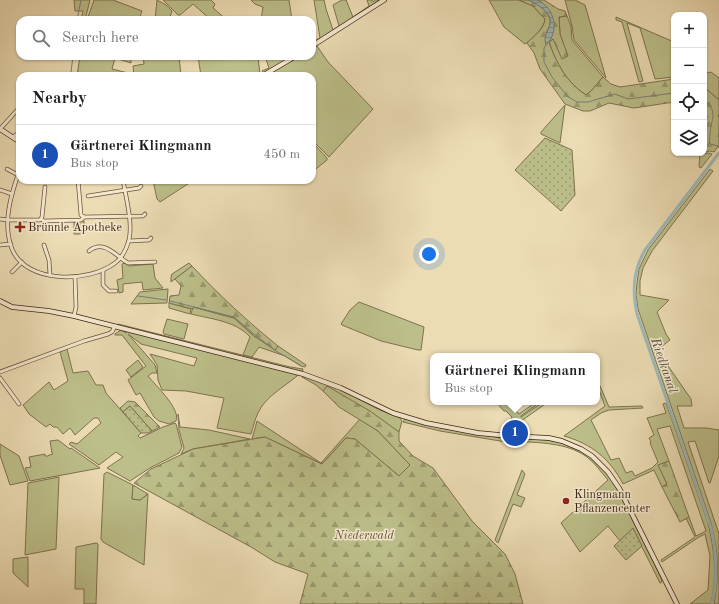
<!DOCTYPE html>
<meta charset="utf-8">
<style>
body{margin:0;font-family:"Old Standard TT",serif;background:#f6f6f6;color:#202124}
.controls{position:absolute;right:12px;top:12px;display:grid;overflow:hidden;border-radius:8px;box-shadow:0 1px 3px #0004}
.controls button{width:36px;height:36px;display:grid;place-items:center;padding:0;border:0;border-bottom:1px solid #e0e0e0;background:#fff;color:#202124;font:20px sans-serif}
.you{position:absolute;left:429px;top:254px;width:14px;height:14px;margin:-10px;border:3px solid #fff;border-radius:50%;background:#1a73e8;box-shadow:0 0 0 6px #1a73e833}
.badge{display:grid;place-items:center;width:26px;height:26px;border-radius:50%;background:#8f2418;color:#fff;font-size:13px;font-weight:700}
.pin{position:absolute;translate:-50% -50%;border:2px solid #fff;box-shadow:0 1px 4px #0006}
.popup{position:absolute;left:430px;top:353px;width:170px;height:52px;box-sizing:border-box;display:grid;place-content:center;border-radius:8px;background:#fff;filter:drop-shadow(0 1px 3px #0005);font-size:13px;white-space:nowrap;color:#757577}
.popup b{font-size:15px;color:#202124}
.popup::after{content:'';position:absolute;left:50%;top:100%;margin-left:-8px;border:8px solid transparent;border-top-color:#fff}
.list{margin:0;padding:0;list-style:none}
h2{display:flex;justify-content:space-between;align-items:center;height:52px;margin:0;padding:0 16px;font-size:17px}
h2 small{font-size:13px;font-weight:400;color:#757577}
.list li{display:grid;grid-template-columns:26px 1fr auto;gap:12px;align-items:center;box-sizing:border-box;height:60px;padding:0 16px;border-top:1px solid #e0e0e0}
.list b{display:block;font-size:15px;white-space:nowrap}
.list p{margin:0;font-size:13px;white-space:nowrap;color:#757577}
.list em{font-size:13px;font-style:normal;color:#757577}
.icon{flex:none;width:22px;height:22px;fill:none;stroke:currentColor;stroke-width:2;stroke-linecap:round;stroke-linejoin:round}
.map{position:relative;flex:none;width:719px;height:604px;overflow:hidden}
.search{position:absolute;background:#fff;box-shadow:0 1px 3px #0004;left:16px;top:16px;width:300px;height:44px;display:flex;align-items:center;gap:10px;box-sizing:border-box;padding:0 14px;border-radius:12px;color:#757577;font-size:15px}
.panel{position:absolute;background:#fff;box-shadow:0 1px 3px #0004;left:16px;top:72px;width:300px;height:112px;border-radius:12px}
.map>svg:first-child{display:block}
</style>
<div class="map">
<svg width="719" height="604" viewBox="0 0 719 604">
<defs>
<pattern id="forest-firs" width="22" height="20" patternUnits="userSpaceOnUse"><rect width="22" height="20" fill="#bcbf8a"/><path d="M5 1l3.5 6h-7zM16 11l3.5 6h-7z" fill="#9a9b70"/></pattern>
<pattern id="garden-dots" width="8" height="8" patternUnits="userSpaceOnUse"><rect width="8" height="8" fill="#bcbf8a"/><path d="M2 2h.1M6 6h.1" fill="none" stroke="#9a9b70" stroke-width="1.8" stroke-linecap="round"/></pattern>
<pattern id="water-rules" width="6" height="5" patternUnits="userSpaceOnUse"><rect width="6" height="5" fill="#9eb9b9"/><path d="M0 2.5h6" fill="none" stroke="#829695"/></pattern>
</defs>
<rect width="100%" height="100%" fill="#ecdcb4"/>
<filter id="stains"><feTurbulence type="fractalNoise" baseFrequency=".005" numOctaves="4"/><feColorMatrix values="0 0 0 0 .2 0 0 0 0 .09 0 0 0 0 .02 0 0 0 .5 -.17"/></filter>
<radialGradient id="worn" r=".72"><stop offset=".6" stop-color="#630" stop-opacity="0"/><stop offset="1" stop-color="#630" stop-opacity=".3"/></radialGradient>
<g fill="#bcbf8a" stroke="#7e724f">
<path d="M74 0H90L85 20H81L83 11H75Z"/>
<path d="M94 0H113L142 11 139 20H87Z"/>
<path d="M157 0 166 5 172 11 169 20H155Z"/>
<path d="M163 0H211L215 4 213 8 227 20H211L193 4 180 15H178Z"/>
<path d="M251 0H289L292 20H261L263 7 255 4Z"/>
<path d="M314 0H324L326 9 333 30 339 26 333 5 342 0H346L353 17 369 6 367 0H372L373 2 375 0H381L312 45V42L320 38Z"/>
<path d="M489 0H519L533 6 545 19C545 27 532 39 525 44L504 27Z"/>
<path d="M565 0H575L585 5 606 78 574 40 572 26Z"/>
<path d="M567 16 571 26 572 40 603 77 592 90 586 95C567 83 556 63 549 42L553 39 567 56 560 34 559 17Z"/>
<path d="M616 17 674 42V77L655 79 640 28 627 23 643 81 639 82 622 22 616 20Z"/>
<path d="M317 46 328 62 373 109 329 157 312 140V76H266L300 56H312V49Z"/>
<path d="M80 56H131V63L115 58 112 69 132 74V76H77Z"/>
<path d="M143 56H179L181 76H134L133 66 144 64Z"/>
<path d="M198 56H258L260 75 259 76H201Z"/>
<path d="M265 56H294L264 73 262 71 269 68Z"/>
<path d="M711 72 719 78V100L704 87V74Z"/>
<path d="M565 105 560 143 541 134V132Z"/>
<path d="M312 142 327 158V160L312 172Z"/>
<path d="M708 153 712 154 701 168 699 167 700 154Z"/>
<path d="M710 169 713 171 652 251 643 268 640 281V295L669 300 657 312 666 334 670 340 657 350 691 399 692 406H677L684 428H706L719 430V456L710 483H709L695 441 688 442 719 534V604H714C719 573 719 554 711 523L638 309 636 295 637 283 639 269 648 250Z"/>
<path d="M153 180H194L160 202 157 199Z"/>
<path d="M84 221 85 234H74V222Z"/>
<path d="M125 263 129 266 153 264 155 278 163 288 143 290 142 282 123 284V292L119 293 117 280 123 278 122 264Z"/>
<path d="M189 263 192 266 171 282V277L172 274Z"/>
<path d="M168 289 167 303 131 304 140 292Z"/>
<path d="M359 302 424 327 421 350H418L381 341 342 325 341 324 350 310Z"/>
<path d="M169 303 191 309 190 314 169 308Z"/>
<path d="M193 307 234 318 254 336 275 349 278 346 306 365 305 367 301 366 285 356 259 347 252 357 243 355 250 337C236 321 211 319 191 314Z"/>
<path d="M167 319 188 324 184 339 164 334 163 332Z"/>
<path d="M118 324 290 367 303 369V370L301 372 118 326Z"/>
<path d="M121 330 126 333 127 331 297 374V376C284 387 265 397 258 413 255 419 253 427 251 434L217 428 224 398 186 391 162 390 158 380 157 365 150 354 194 366 197 358 141 344 128 334 155 365 157 373H152L148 376C156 386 181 409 176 421L169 424 159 421 154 417 140 393 136 395 128 380 146 366 122 335H115V334Z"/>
<path d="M67 349 73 373 88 371 96 385H103L106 393 141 433 138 436 140 438 163 427 175 423 176 424 182 447 179 453 150 468 130 481 107 468 123 457 116 452 99 465 69 444 71 442 77 444 101 423 98 418H94L75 435 70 428 63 434 57 427H53L50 424 46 427 29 414 23 405 49 382 54 390 68 381 60 352Z"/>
<path d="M138 360 143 367 131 377 126 370Z"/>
<path d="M302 377C324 377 359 400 380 410 387 413 394 415 400 418L402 421 399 432 369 411 327 387 323 391 316 385Z"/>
<path d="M597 379 609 407 642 406 643 408 609 410 601 413 591 420 611 460 619 458 626 473 632 471 635 476 652 468 658 462 650 443 651 442 649 438 654 435 647 418 666 413 663 404 666 403 708 523C715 552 717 575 711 604H690L708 590 710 556 705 534 699 537 662 562 661 560 695 537 686 518 689 517 696 536 706 531 670 426 657 429 669 461 659 465 667 484 662 487 654 470 623 484C610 459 592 444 564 436L605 406 597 385Z"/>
<path d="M496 402H508L519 414 536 402H540L521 416V417L543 402H548L517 424 511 419 512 417 506 411H504Z"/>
<path d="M178 414 180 427 209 430 250 439 193 449 181 454 184 448 179 430Z"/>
<path d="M360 419 378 431 410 465 399 476 355 439 346 438 322 464 265 437 252 439 257 421 321 463Z"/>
<path d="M405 419 446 429 507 439 506 442 440 431 403 422Z"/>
<path d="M513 438C536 439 562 439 582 451 610 467 621 497 635 525 644 543 653 561 662 580L661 583H660L633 529 620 541 608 526 580 552 561 523 608 480C601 472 595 463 587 457 566 442 539 443 514 441V443H511L512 439Z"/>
<path d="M58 440 70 449 71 448 100 468 30 481 25 468 31 467 29 457 45 454V456H48L49 455 53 454 52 453 50 441Z"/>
<path d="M0 444 19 456 28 481 10 485 0 455Z"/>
<path d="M522 470 525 474 517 495 525 498 521 507 513 504 498 543 495 540Z"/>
<path d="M107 472 133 485 132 499 140 500 148 494 144 565 103 542 101 539 104 474Z"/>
<path d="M59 477 56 549 25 555 28 483Z"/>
<path d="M96 543 98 544 96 604H84V589H75L76 547Z"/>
<path d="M28 557V587L13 573V559Z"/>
</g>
<g fill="url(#forest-firs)" stroke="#7e724f">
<path d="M519 0C522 0 526 0 529 0 537 3 552 14 550 24 550 27 547 30 546 33L554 26 544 5 536 0H544L558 9 565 11 567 16 559 17 560 34 568 56 562 59 553 39 549 42C556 63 567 83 586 95L592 90 603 77 611 84 620 87 674 79V102L634 108 609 103 590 111H583L565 104 540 69 534 53 527 43C533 37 545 28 545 19L533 6Z"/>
<path d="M704 87 719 100V145L714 152 710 151 704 152V138L707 116 704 106Z"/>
<path d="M192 266C219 295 247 321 278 346L275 350 254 336 234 318 194 307 193 309 169 303 170 296 179 295 181 286 175 279Z"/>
<path d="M327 386 370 411 399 432V441L413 456 433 468 472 521 505 554 515 574 523 604H300L308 574 275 562 251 547 134 483 151 469 193 449 265 437 322 464 346 438 355 439 399 476 410 465 378 431 339 407 323 391Z"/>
<path d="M128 401 135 402 160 427 152 431 130 406 123 412 120 408Z"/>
<path d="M669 461 689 517 680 522 662 487 667 484 658 465Z"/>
<path d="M133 485 148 494 140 500 132 499Z"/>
</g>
<g fill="url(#garden-dots)" stroke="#7e724f">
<path d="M545 138 572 150 575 195 561 211 515 170Z"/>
<path d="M130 406 152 431 148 433H141L123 412Z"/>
<path d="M633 528 642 546 626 560 614 546Z"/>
</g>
<path fill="url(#water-rules)" stroke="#787e77" d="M528 0C531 0 534 0 537 0 555 7 560 32 546 45 543 36 548 32 550 24 553 13 536 3 528 0Z"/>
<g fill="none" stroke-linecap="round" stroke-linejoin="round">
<g stroke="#787e77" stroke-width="1">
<path d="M77 20 81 0"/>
<path d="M546 45 544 48V62L552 77 567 96 577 102H588L615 94 628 99 674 93"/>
<path d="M71 72 73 56"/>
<path d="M704 99C719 114 711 117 710 134 710 138 709 140 710 144L718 146 719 148"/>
<path d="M138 296 166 300"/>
<path d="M170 301 234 317 254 334 276 351 300 365"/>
</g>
<path stroke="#9eb9b9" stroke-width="3" d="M712 604C718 577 717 554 711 528L637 314C632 291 633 271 645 250L719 153"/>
<g stroke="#6b533c" stroke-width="4.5">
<g id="street">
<path d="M0 129 20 107"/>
<path d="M13 137 20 132"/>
<path d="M7 169 18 175"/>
<path d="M20 169C11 194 2 223 12 249 26 284 89 283 115 263 121 259 126 250 128 243 134 227 126 198 123 180"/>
<path d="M78 180 81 215 84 217 143 216 145 214"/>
<path d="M0 190 12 194"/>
<path d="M88 196 139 188 141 186"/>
<path d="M0 219 8 220H40L42 217 45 187"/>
<path d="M41 219 44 221 81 220 84 217"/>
<path d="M129 241 149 240 151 238"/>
<path d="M0 245 11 244"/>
<path d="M44 245 49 260 50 275"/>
<path d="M89 251C104 239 116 256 128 263L155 262"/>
<path d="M103 270V285L109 291H116"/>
<path d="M12 272 22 262"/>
<path d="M74 316 76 307 75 277"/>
<path d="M0 372 84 341 108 334 112 332 115 326"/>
<path d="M0 378 19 404"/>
</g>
</g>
<g stroke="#402514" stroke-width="5.5">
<g id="secondary">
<path d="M312 46 384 0"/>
<path d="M262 76 296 56"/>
<path d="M0 129 20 142"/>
<path d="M0 301 12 307 49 311 74 316 303 374 341 388 393 413 426 423 478 433 510 436 549 438 562 441 581 449 592 456 608 472 619 488 677 604"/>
</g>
</g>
<use href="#street" stroke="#f3e8ce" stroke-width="3"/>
<use href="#secondary" stroke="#f3e8ce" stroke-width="4"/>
</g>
<g fill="#8f2418" stroke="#f3e8ce" stroke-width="1.5">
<path d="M18 221h4v4h4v4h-4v4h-4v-4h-4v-4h4z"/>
<circle cx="566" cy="501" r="4"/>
</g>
<g text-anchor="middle" stroke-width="3" stroke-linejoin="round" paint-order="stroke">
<g font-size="12" fill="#402514" stroke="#f3e8ce" text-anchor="start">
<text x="28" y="231">Brünnle Apotheke</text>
<text x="574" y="498">Klingmann<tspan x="574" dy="14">Pflanzencenter</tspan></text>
</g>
<g font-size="12" font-style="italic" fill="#5f4c32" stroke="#f3e8ce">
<text x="364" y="539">Niederwald</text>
</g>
<g font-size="13" font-style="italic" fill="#584a3d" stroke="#f3e8ce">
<text transform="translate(665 365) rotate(71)" y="5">Riedkanal</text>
</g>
</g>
<rect width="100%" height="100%" filter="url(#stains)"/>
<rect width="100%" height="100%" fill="url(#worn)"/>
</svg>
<div class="controls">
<button>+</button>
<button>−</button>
<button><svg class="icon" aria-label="locate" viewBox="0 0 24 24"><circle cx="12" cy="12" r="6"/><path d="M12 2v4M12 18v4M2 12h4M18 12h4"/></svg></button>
<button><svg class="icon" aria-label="layers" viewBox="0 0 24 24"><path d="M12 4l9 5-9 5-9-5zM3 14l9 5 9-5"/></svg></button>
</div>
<div class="you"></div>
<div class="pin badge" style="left:515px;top:433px;background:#1a4fb4">1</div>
<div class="popup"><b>Gärtnerei Klingmann</b>Bus stop</div>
<div class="search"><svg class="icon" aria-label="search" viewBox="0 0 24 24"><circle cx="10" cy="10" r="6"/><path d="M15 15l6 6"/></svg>Search here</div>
<section class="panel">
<h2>Nearby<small></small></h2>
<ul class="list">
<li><span class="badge" style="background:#1a4fb4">1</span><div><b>Gärtnerei Klingmann</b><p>Bus stop</p></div><em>450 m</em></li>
</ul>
</section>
</div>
